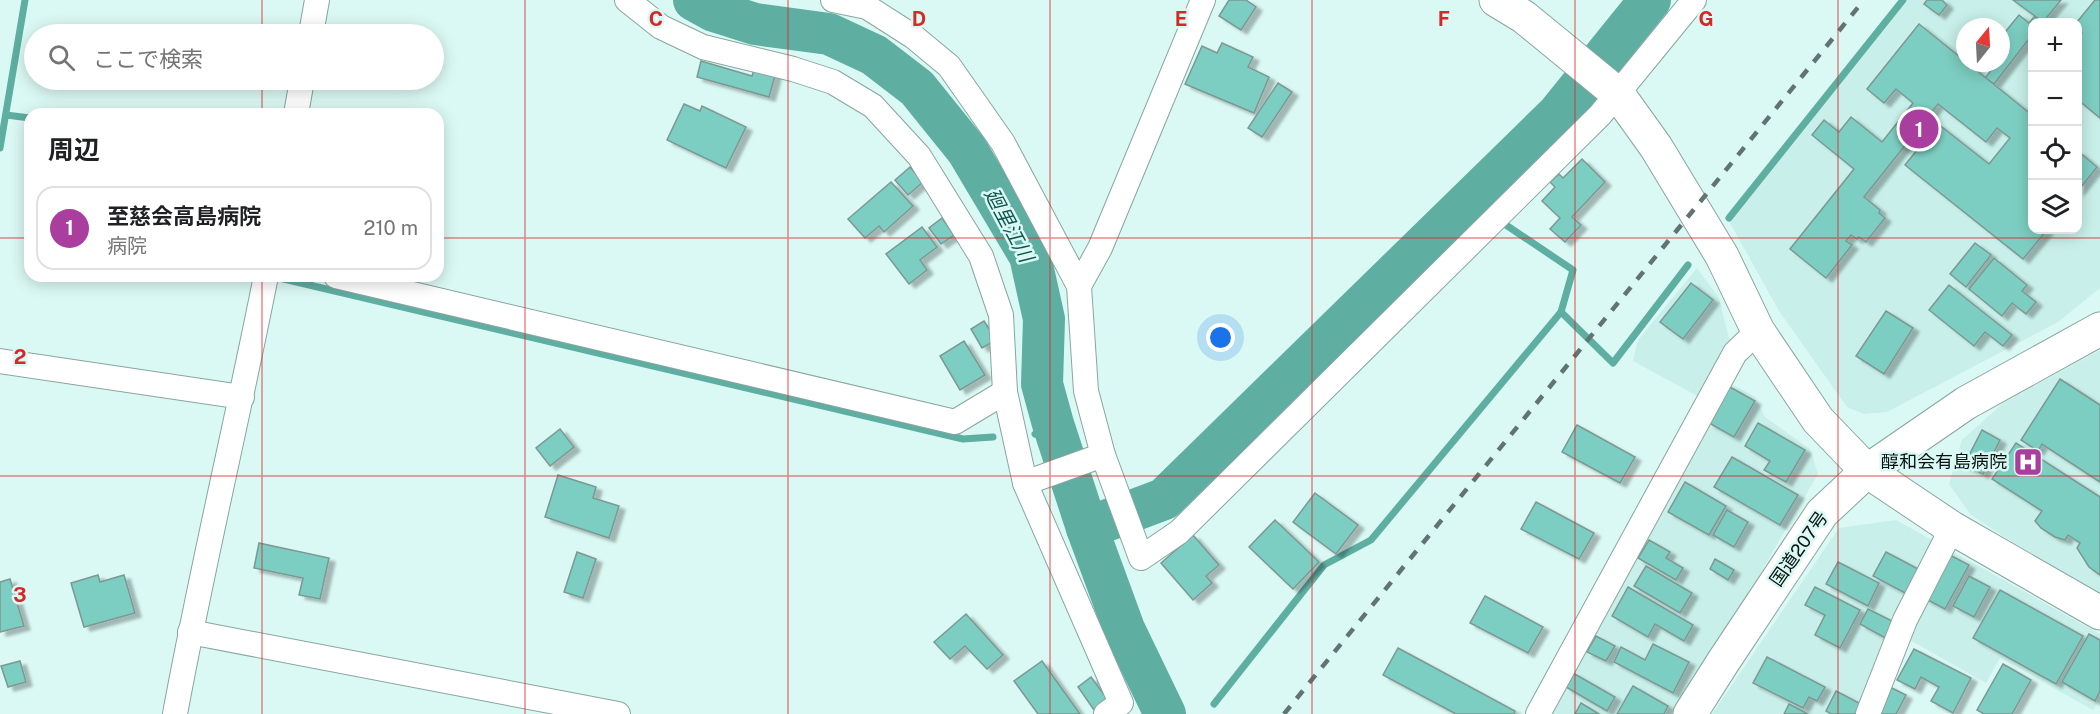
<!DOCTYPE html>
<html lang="ja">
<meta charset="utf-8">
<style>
body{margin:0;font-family:"Public Sans","Noto Sans JP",sans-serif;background:#f2f2f2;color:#202124}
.controls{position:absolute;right:18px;top:18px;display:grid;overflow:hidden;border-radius:12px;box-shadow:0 3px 15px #0003}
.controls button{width:54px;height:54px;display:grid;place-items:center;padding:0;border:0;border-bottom:2px solid #e0e0e0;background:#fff;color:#202124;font:30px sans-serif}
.compass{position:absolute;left:1956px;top:18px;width:54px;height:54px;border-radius:50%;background:#fff;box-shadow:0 3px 15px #0003;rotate:18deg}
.you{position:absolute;left:1221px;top:338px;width:21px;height:21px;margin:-15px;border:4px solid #fff;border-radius:50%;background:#1a73e8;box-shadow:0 0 0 9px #1a73e833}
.badge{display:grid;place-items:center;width:39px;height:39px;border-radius:50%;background:#a93e9f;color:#fff;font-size:20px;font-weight:700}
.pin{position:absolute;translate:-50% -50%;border:3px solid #fff;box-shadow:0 2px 6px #0006}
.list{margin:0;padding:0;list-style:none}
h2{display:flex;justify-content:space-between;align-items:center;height:78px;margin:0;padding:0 24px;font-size:26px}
h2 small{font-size:20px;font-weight:400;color:#757577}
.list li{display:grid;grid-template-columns:39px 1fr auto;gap:18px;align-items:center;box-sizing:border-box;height:84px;margin:0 12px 12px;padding:0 12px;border:2px solid #e0e0e0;border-radius:18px}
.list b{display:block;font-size:22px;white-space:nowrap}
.list p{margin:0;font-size:20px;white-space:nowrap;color:#757577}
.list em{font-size:20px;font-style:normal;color:#757577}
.icon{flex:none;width:33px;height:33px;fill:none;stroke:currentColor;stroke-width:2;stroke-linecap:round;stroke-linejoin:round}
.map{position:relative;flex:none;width:2100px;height:714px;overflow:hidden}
.search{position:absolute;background:#fff;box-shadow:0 3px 15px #0003;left:24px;top:24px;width:420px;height:66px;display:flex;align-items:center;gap:15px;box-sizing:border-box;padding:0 21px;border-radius:33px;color:#757577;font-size:22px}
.panel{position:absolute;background:#fff;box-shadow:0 3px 15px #0003;left:24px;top:108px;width:420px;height:174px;border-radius:18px}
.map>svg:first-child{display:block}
</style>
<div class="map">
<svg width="2100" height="714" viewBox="0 0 2100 714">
<defs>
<filter id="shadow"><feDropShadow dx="6" dy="4" stdDeviation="1.5" flood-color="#0004"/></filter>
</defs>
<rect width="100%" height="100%" fill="#dbf9f4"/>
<g fill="#c8efe9" fill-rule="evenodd">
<path d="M1908 0H2100V288L2058 322 1887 412 1864 414 1847 407 1779 311 1730 223ZM2032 22H2078V230H2032ZM1965 27H2001V63H1965Z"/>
<path d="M1697 268 1719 298 1730 342 1728 382 1755 397 1765 417 1810 449 1818 474 1757 579 1672 714H1528L1701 398 1633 361 1638 340Z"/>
<path d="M2100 350V593L2017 545 1971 515 1949 484 1962 440 2003 403Z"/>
<path d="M1896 520 2100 634V699L2093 710 2000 658 1986 683 1897 633 1858 714H1712L1839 528Z"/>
</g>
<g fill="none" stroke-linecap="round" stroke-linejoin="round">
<g stroke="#5eaea2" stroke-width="7">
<path d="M6 115 30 118"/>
<path d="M0 148 25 0"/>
<path d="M1729 218 1903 0"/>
<path d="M271 276 963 439 993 437"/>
<path d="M1561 312 1613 363 1688 265"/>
<path d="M1035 434 1053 424"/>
<path d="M1214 704 1324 565 1371 540 1561 312 1573 270 1506 225 1474 196"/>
</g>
<g stroke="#5eaea2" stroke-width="42">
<path d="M694 0 714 11 755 24 829 34 874 55 917 88 967 150 1030 256 1044 319 1042 384 1053 424 1087 528 1124 629 1165 714"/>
<path d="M1087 528 1164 499 1558 114 1650 0"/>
</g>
</g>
<g fill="#7dcec2" stroke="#7c9893" stroke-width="1.5" filter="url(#shadow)">
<path d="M1229 0H1246L1256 7 1241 30 1219 16Z"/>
<path d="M1927 0H1942L1947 5 1939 15 1924 4Z"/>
<path d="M2013 0H2061L2043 22Z"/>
<path d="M2095 0H2100V118L2078 100V39L2082 33 2078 29 2077 22Z"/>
<path d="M2019 15 2029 23 2034 17 2041 22H2032V35L1994 84 1985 78 1997 63H2001L2003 55 2001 53V37Z"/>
<path d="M1919 24 2032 115V230H2047L2023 259 1905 165 1938 124 1989 164 2010 138 1997 128 1986 142 1938 104 1864 197 1880 210 1879 213 1885 218 1866 242 1859 237 1857 239 1851 235 1846 241 1852 245 1826 278 1790 249 1854 169 1812 135 1824 120 1839 132 1851 117 1882 142 1913 103 1896 89 1884 103 1867 89Z"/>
<path d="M1222 43 1253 57 1248 67 1269 77 1254 113 1185 84 1202 46 1217 53Z"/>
<path d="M701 61 752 76 755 66 776 72 769 97 697 77Z"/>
<path d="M1278 83 1292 92 1262 137 1248 128Z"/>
<path d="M684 104 700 111 702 106 746 127 726 168 667 140Z"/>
<path d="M1915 133 1925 141 1917 150 1907 143Z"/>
<path d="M2078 151 2097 167 2078 191Z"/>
<path d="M1582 159 1605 182 1572 217 1581 225 1565 242 1550 229 1560 218 1542 201 1555 187 1550 182 1559 174 1563 178Z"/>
<path d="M910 167 923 182 908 195 895 180Z"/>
<path d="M891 182 913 206 884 232 879 226 865 238 848 219Z"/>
<path d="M942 218 954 235 941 244 929 228Z"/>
<path d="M922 227 937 247 920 260 927 270 909 284 886 254Z"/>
<path d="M1975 243 1991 255 1966 287 1950 274Z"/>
<path d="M1994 258 2027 285 2022 291 2036 302 2026 314 2012 303 2002 316 1969 289Z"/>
<path d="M1691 283 1713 300 1683 339 1660 322Z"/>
<path d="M1949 285 2012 335 2003 346 1985 332 1974 346 1929 310Z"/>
<path d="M1886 311 1913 328 1884 374 1856 356Z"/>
<path d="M984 321 996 340 982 348 971 329Z"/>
<path d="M964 341 985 375 960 390 940 356Z"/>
<path d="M2060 379 2100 405V482L2042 444 2038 451 2021 440Z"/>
<path d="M1730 387 1755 401 1734 437 1709 423Z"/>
<path d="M1758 423 1805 450 1786 482 1764 470 1770 461 1745 446Z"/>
<path d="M1577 425 1635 457 1620 483 1562 452Z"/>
<path d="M560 429 574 447 550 466 536 448Z"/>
<path d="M1982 430 2000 440 1983 474 1964 465Z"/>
<path d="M2016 443 2100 497V575L2089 567 2077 548 2080 543 2068 535 2065 540 2055 537 2041 528 2035 521 2042 511 1992 479Z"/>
<path d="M1732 457 1798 495 1780 525 1714 487Z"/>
<path d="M558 475 596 487 593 498 619 506 609 538 545 517Z"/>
<path d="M1685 482 1726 506 1709 535 1668 512Z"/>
<path d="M1315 493 1358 525 1336 554 1293 522Z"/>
<path d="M1536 502 1594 533 1579 559 1521 529Z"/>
<path d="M1727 510 1748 522 1734 547 1713 535Z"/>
<path d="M1275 520 1319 562 1293 589 1249 547Z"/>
<path d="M1193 535 1219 565 1206 576 1212 583 1193 600 1161 563Z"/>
<path d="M1649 540 1670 552 1666 558 1683 568 1676 580 1638 558Z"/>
<path d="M259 543 329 558 320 599 299 595 303 578 254 568Z"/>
<path d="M577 552 596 559 583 598 564 592Z"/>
<path d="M1886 552 1922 571 1909 595 1873 576Z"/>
<path d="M1946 553 1969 565 1945 609 1924 598Z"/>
<path d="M1715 559 1734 570 1728 580 1710 569Z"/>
<path d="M1838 562 1879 583 1868 606 1826 584Z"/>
<path d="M1646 566 1692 593 1680 613 1634 586Z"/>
<path d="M98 575 100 582 124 575 135 613 84 627 71 583Z"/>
<path d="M1969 576 1990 587 1974 617 1953 606Z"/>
<path d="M10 579 24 626 0 632V582Z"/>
<path d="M1628 587 1693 625 1684 641 1655 624 1648 637 1612 616Z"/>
<path d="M1815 587 1860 610 1840 648 1815 635 1825 615 1805 605Z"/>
<path d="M2000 590 2083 636 2056 684 1973 638Z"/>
<path d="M1485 596 1543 627 1528 653 1470 623Z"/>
<path d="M1868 609 1898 624 1889 640 1860 624Z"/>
<path d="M966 614 1003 655 987 669 965 646 950 659 934 642Z"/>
<path d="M2089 634 2100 640V691L2095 701 2062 682Z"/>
<path d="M1596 636 1615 646 1606 661 1587 652Z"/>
<path d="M1653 644 1689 662 1673 693 1614 662 1621 647 1645 660Z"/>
<path d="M1398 648 1515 711 1514 714H1456L1383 675Z"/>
<path d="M1914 649 1971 678 1953 713 1931 701 1939 687 1921 677 1915 689 1897 680Z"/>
<path d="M1767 657 1825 687 1817 701 1809 697 1803 708 1753 683Z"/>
<path d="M20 661 26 682 8 687 1 666Z"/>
<path d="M1042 661 1080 714H1038L1014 681Z"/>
<path d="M2003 664 2031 680 2012 714H1984L1977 710Z"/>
<path d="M1573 673 1615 697 1607 711 1566 687Z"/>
<path d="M1091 677 1108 700 1094 710 1078 687Z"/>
<path d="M1633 686 1668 706 1664 714H1617Z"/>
<path d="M1888 686 1906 695 1896 714H1878Z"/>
<path d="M1836 691 1861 704 1856 714H1831L1826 711Z"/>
<path d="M1581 703 1599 714H1575Z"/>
<path d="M1789 704 1808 714H1784Z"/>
</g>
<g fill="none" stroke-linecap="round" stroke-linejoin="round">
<g stroke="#89a5a0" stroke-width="26">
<g id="street">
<path d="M627 0 661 27 703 47 793 69 833 82 873 106 919 156 981 256 1001 315 1005 392"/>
<path d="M833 0 867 7 914 37 949 66 1003 143 1079 286"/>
<path d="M1203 0 1100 248 1079 286 1086 391 1103 455 1141 558 1179 532 1600 115 1694 0"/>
<path d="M311 34 317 0"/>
<path d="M296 114 302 80"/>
<path d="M336 276 955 422 1005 392 1025 483 1121 703 1106 714"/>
<path d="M0 361 242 397"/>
<path d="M1025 483 1103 455"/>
<path d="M190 632 618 714"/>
<path d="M175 714C202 567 237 422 266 276"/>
<path d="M1538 714 1735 353 1758 331"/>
<path d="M1868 714 1905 620 1952 528"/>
</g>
</g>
<g stroke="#89a5a0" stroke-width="35">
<path id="secondary" d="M1496 0 1524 17 1618 94 1656 147 1722 256 1758 331 1818 420 1867 471 1952 528 2100 613"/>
</g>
<g stroke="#89a5a0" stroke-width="35">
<path id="highway" d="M1690 714 1723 662 1822 513 1867 471 1966 403 2100 329"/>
</g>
<use href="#street" stroke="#fff" stroke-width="24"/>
<use href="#secondary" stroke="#fff" stroke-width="33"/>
<use href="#highway" stroke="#fff" stroke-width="33"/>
<path stroke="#617471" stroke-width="4.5" stroke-dasharray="10 10" stroke-linecap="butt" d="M1284 714 1864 0"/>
</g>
<path fill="none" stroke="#d62828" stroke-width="1.5" stroke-opacity="0.55" d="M262 0V34M525 0V714M788 0V714M1050 0V714M1312 0V714M1575 0V714M1838 0V714M262 80V114M0 238H30M438 238H2100M262 276V714M0 476H2100"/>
<defs>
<g id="hospital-square" transform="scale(1.5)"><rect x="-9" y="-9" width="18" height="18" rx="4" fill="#a93e9f" stroke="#dbf9f4"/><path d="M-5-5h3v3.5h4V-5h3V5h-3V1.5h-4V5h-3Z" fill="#fff"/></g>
</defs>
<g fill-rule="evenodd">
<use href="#hospital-square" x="2028" y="462"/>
</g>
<g text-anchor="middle" stroke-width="5" stroke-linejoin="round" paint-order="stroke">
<g font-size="18" fill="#071210" stroke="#dbf9f4" text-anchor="end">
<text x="2007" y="468">醇和会有島病院</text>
</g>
<g font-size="18" fill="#071210" stroke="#dbf9f4">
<text transform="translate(1799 549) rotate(-55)" y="6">国道207号</text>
</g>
<g font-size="20" font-style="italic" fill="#0f554d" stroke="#dbf9f4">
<text transform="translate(1009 225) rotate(62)" y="7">廻里江川</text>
</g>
</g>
<g font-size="20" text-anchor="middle" font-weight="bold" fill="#d62828" stroke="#dbf9f4" stroke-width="5" stroke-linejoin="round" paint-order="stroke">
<text x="656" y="26">C</text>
<text x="919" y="26">D</text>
<text x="1181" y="26">E</text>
<text x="1444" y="26">F</text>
<text x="1706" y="26">G</text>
<text x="20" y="364">2</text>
<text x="20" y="602">3</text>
</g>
</svg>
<div class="controls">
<button>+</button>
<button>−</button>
<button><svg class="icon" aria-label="locate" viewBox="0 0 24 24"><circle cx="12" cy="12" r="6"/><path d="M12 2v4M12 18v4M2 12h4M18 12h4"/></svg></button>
<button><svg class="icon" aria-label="layers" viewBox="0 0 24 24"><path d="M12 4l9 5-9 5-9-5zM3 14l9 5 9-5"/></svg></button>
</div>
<svg class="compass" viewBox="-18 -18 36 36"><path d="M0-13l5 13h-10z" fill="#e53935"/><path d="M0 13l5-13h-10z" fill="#757577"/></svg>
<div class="you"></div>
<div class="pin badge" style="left:1919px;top:129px">1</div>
<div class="search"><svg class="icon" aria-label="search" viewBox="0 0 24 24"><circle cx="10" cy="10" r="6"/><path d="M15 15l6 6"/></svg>ここで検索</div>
<section class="panel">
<h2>周辺<small></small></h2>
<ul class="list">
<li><span class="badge">1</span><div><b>至慈会高島病院</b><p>病院</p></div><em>210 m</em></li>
</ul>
</section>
</div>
